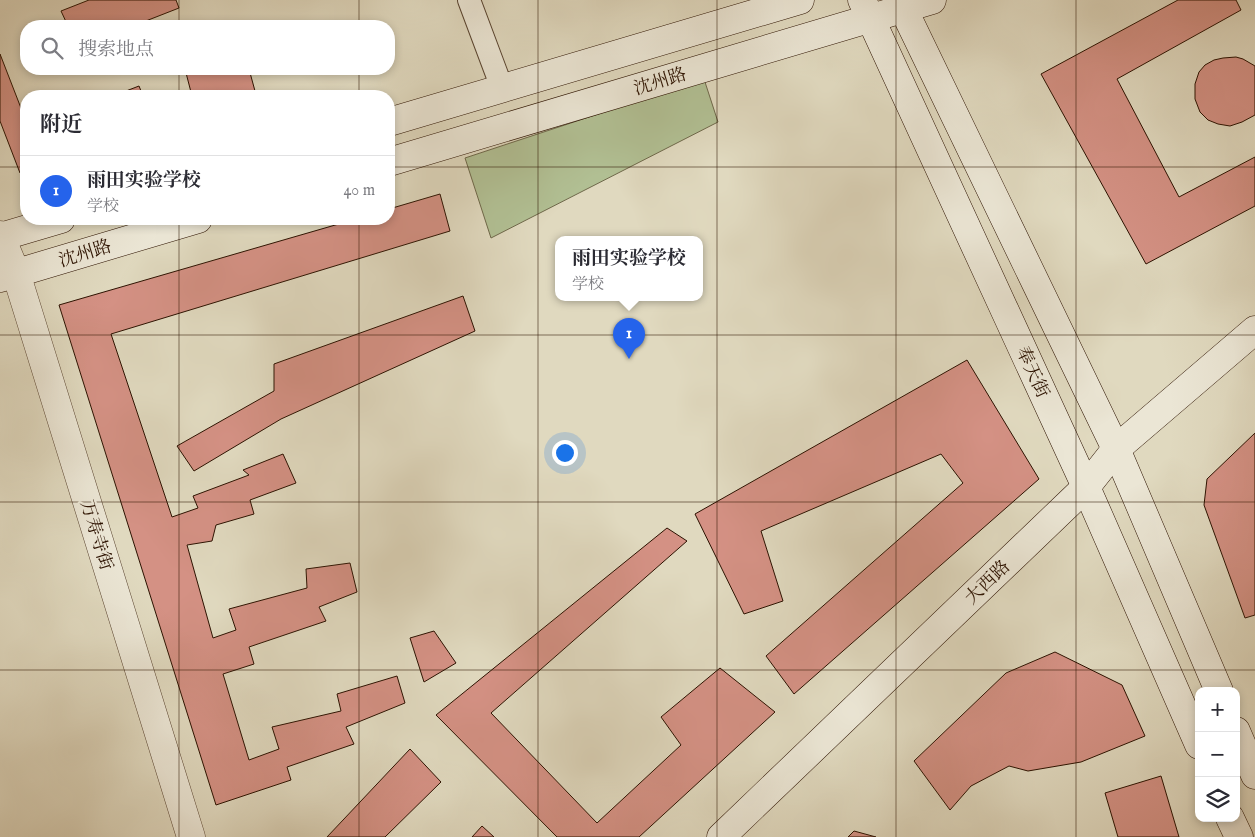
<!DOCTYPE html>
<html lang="zh">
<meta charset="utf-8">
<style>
body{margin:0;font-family:"IM FELL English","Noto Serif SC",serif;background:#f7f7f7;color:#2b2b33}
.controls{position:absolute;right:15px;bottom:15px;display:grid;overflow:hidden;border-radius:10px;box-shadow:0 2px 8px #0003}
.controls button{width:45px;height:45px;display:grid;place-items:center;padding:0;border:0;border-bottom:1px solid #e1e1e2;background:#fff;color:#2b2b33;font:25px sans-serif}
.you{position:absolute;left:564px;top:452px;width:18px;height:18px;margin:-12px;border:4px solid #fff;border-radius:50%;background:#1a73e8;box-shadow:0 0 0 8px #1a73e833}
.badge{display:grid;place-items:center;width:32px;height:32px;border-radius:50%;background:#2563eb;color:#fff;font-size:16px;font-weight:700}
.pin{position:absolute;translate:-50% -41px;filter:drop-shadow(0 1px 2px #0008)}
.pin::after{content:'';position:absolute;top:26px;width:18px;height:15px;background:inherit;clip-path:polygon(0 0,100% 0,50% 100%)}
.popup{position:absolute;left:555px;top:236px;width:148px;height:65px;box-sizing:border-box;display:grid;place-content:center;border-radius:10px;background:#fff;filter:drop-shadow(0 1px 4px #0005);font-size:16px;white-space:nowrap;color:#7c7c81}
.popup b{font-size:19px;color:#2b2b33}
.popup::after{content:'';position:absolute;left:50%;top:100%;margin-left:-10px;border:10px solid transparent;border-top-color:#fff}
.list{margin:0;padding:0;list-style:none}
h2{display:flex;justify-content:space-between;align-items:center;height:65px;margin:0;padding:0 20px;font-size:21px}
h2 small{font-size:16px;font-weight:400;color:#7c7c81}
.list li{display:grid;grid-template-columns:32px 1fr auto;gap:15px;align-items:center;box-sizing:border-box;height:70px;padding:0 20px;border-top:1px solid #e1e1e2}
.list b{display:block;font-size:19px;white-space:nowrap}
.list p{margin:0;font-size:16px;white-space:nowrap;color:#7c7c81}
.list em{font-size:16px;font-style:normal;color:#7c7c81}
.icon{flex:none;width:28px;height:28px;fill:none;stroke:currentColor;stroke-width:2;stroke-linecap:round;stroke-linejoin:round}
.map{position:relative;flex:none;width:1255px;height:837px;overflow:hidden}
.search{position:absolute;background:#fff;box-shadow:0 2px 8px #0003;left:20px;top:20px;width:375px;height:55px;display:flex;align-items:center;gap:12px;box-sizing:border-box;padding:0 18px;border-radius:20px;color:#7c7c81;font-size:19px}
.panel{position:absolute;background:#fff;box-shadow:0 2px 8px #0003;left:20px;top:90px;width:375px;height:135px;border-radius:20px}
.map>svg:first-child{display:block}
</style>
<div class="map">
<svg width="1255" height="837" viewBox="0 0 1255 837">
<rect width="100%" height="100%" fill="#e0d9bf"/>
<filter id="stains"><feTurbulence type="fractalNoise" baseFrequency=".004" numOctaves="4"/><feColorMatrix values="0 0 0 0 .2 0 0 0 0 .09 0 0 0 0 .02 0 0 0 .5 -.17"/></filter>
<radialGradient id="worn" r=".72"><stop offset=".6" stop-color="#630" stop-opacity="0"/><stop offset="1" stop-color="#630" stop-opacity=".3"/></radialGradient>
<path fill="#b1bf93" stroke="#6e684a" d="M704 79 718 122 491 238 465 158Z"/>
<g fill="#d49184" stroke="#2c1201">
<path d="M89 0H176L179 8 133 26H68L61 11Z"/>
<path d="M1178 0H1236L1241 10 1117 79 1179 197 1255 157V206L1146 264 1041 74Z"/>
<path d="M0 54 26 121V171L20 173 0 121Z"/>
<path d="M1236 57 1243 59 1255 66V115L1242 122 1230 126 1218 124 1208 120 1200 112 1195 99V84L1199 72 1205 65 1214 60 1223 58Z"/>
<path d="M185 69H249L255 91 234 96H192Z"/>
<path d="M139 86 143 96H113Z"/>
<path d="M440 194 450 231 111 334 172 517 198 508 193 496 249 475 243 470 283 454 296 483 250 500 254 514 216 525 212 541 187 545 213 638 236 630 229 609 307 588 306 569 350 563 357 592 319 607 326 621 249 647 254 664 223 674 249 760 279 749 272 727 341 711 337 694 397 676 405 703 346 727 354 744 287 767 291 780 216 805 59 305 356 219H389V209Z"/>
<path d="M463 296 475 331 281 419 194 471 177 446 274 391V364Z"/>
<path d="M967 360 1039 479 794 694 766 656 963 483 941 454 761 531 783 601 744 614 695 514Z"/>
<path d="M1255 433V615L1245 618 1204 505 1207 479Z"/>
<path d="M667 528 687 541 491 713 597 823 681 745 661 717 720 668 775 712 639 837H557L436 715Z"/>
<path d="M434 631 456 663 424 682 410 638Z"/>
<path d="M1055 652 1122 685 1145 736 1081 762 1028 771 1009 766 971 786 950 810 914 761 1006 673Z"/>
<path d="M410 749 441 782 385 837H327Z"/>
<path d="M1161 776 1179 837H1118L1105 793Z"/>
<path d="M482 826 494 837H472Z"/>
<path d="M854 831 876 837H848Z"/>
</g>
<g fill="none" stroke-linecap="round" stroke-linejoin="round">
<g stroke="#594430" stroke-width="24">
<path id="minor" d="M469 0 502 88"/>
</g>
<g stroke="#594430" stroke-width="29">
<path id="tertiary" d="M0 235 16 273 191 837"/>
</g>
<g stroke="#2c1201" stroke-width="29">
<g id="secondary">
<path d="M862 0 1086 487 1199 745"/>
<path d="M899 0 1116 449 1219 691"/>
<path d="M389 122 800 0"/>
<path d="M389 162 932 0"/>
<path d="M0 237 61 219"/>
<path d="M0 278 198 219"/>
<path d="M1236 731 1255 775"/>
<path d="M1230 818 1239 837"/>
<path d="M721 837 1086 487 1116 449 1255 330"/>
</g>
</g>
<use href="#minor" stroke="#ebe6d5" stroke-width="22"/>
<use href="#tertiary" stroke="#ebe6d5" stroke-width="28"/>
<use href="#secondary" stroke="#ebe6d5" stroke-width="28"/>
</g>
<path fill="none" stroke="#2c1201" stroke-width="1" stroke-opacity="0.55" d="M179 0V26M359 0V26M538 0V837M717 0V837M896 0V837M1076 0V837M179 69V96M359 69V96M0 167H26M389 167H1255M179 219V837M359 219V837M0 335H1255M0 502H1255M0 670H1255"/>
<g text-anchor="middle" stroke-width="4.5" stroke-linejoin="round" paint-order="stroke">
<g font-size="18" fill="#2c1201" stroke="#ebe6d5">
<text transform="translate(660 81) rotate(-17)" y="6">沈州路</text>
<text transform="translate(85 253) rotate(-17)" y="6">沈州路</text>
<text transform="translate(1033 372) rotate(65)" y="6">奉天街</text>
<text transform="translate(97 535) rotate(73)" y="6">万寿寺街</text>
<text transform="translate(987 582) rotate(-44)" y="6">大西路</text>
</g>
</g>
<rect width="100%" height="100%" filter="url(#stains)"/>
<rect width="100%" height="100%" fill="url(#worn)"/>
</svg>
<div class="controls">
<button>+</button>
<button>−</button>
<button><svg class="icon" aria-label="layers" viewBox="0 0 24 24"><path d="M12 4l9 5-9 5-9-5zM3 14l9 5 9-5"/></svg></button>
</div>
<div class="you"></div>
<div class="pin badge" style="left:629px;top:359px">1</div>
<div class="popup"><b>雨田实验学校</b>学校</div>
<div class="search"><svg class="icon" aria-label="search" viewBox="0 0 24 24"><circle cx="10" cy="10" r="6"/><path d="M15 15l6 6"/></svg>搜索地点</div>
<section class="panel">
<h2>附近<small></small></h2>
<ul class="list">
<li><span class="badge">1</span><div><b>雨田实验学校</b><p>学校</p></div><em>40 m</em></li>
</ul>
</section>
</div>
